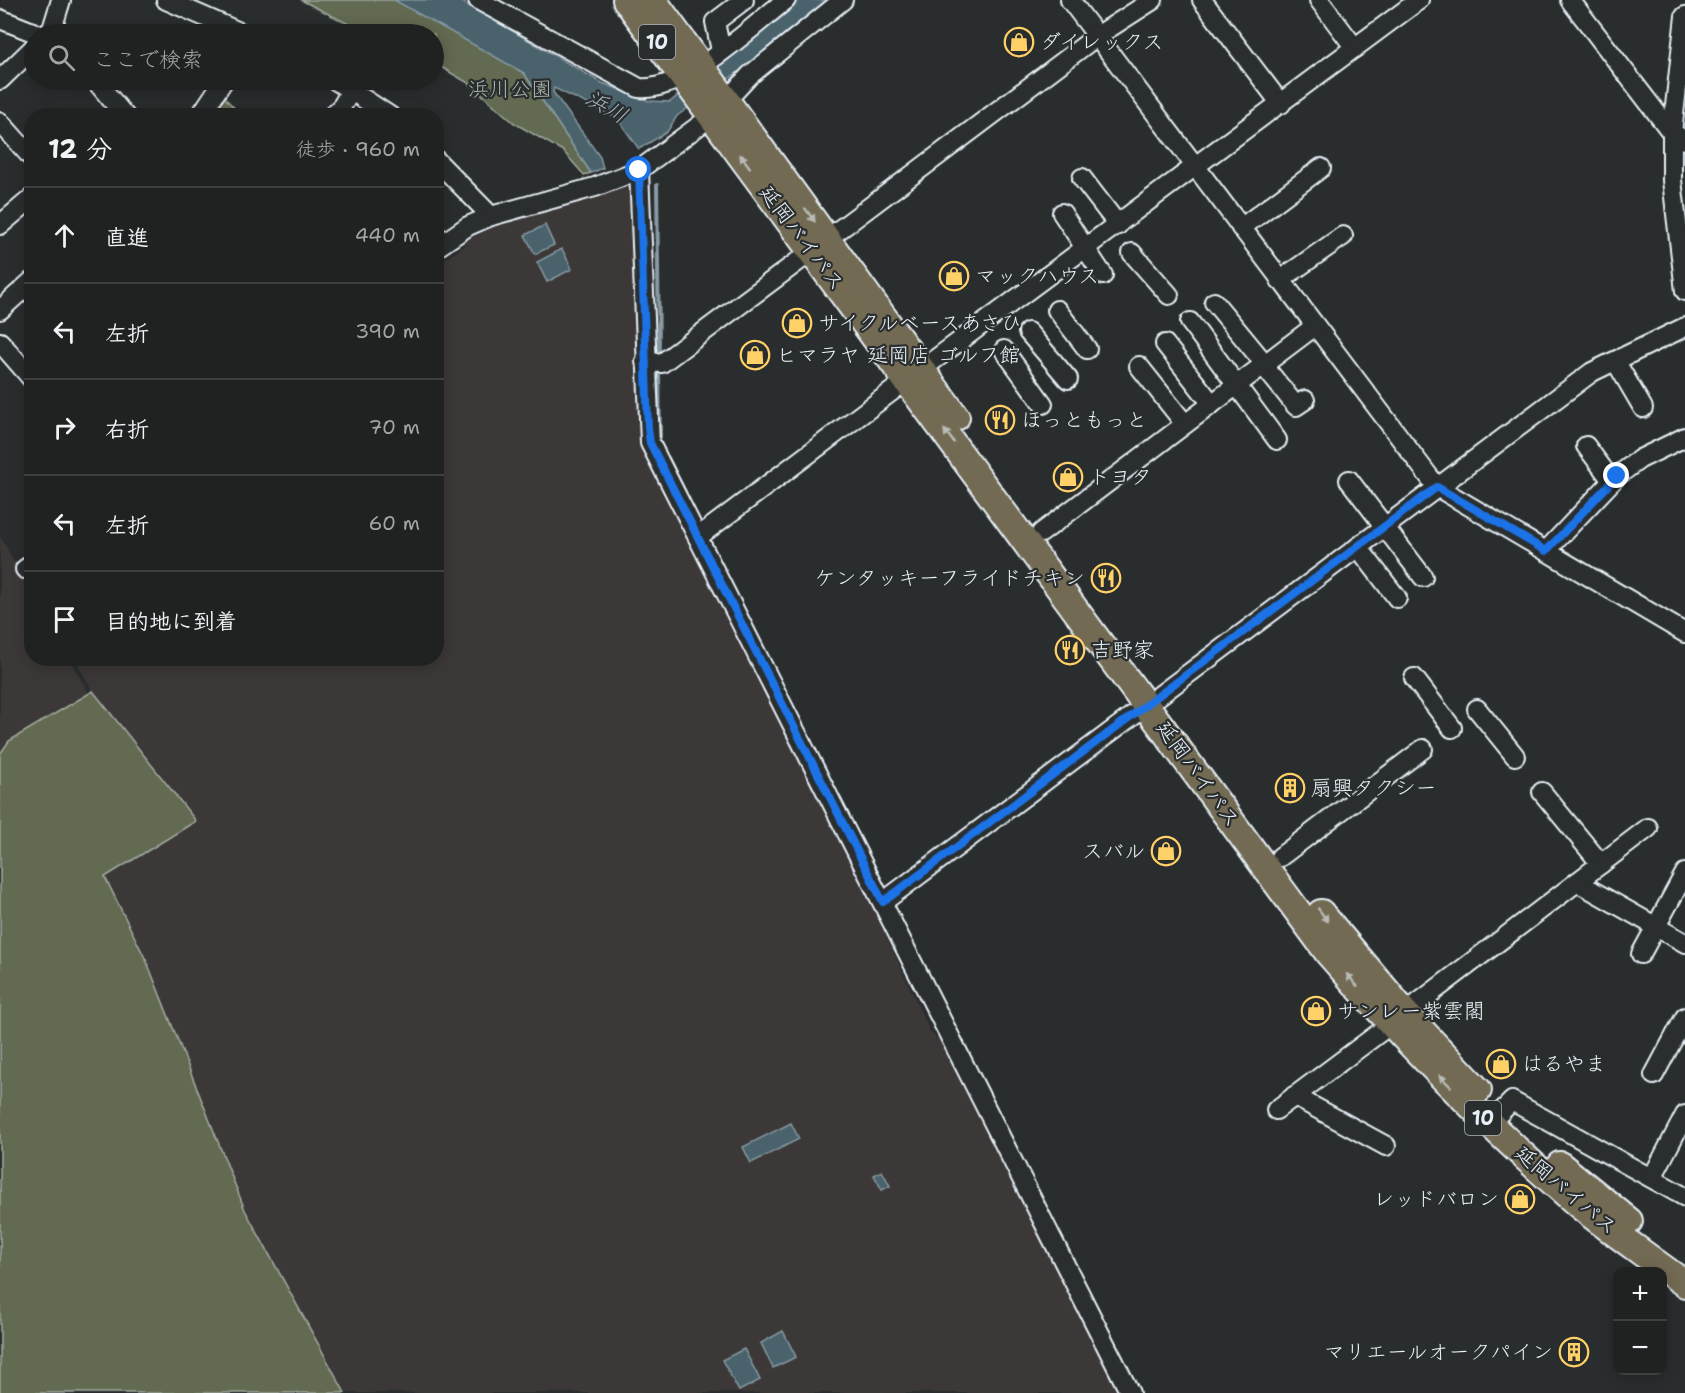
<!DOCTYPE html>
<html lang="ja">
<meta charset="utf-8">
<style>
body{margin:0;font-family:"Shantell Sans","Klee One",sans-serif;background:#2d2f2f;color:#f1f3f6}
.controls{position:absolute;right:18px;bottom:18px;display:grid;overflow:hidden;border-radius:12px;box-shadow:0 3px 15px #0003}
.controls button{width:54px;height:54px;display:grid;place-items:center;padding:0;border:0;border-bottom:2px solid #3d3f40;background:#202222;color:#f1f3f6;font:30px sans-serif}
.stop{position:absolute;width:18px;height:18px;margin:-14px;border:4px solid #1a73e8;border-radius:50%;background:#fff}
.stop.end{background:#1a73e8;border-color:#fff;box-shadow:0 2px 6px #0008}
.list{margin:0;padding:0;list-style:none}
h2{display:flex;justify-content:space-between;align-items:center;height:78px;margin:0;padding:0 24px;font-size:26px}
h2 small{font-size:20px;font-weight:400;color:#a2a4a5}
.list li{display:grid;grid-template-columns:39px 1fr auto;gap:18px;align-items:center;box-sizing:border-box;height:96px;padding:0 24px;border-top:2px solid #3d3f40}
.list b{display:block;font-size:22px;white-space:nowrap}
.list em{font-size:20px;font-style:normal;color:#a2a4a5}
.icon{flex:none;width:33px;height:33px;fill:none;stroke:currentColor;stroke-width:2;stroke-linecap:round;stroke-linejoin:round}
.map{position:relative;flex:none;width:1685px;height:1393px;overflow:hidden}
.search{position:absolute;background:#202222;box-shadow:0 3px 15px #0003;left:24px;top:24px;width:420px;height:66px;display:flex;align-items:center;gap:15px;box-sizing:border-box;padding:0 21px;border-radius:33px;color:#a2a4a5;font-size:22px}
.panel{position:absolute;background:#202222;box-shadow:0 3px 15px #0003;left:24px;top:108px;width:420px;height:558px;border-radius:24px}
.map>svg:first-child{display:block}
</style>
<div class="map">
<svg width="1685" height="1393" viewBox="0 0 1685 1393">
<rect width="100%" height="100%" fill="#2a2d2e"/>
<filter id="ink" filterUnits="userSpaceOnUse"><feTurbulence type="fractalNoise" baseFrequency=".0167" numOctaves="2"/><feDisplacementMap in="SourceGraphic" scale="12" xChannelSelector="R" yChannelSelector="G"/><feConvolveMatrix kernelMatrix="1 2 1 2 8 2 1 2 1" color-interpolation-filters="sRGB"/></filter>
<g filter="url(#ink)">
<g fill="#3d3939">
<path d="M624 188 636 195 641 428 831 816 930 1032 941 1043 1122 1393H345L245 1210 147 962 105 876 196 821 93 691 75 659 436 658 437 264 466 245 463 239 494 225 592 199Z"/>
<path d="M0 536 31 592 32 658 69 659 90 695 9 741 0 754Z"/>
</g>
<g fill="#626b51" stroke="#a5aea4" stroke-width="1.5">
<path d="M301 0H397L524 73 591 173 584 175 563 151 514 123 470 84 434 63V34H368Z"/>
<path d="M223 96 241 115 209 116Z"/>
<path d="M93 691 196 821 105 877 147 962 245 1210 345 1393H0V754L9 741Z"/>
</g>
<g fill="#48626c" stroke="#889ba4" stroke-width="1.5">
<path d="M394 0H459L602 83 649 101 670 102 794 0H829L742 69 677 116 667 132 639 149 617 118 554 88 553 92 600 157 603 168 591 173 524 73Z"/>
<path d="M545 225 554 245 535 254 525 235Z"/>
<path d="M562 249 572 269 547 282 537 262Z"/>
<path d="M791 1123 799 1139 751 1163 743 1147Z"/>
<path d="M882 1171 890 1186 882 1190 874 1175Z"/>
<path d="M783 1331 796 1357 773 1368 761 1343Z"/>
<path d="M744 1349 760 1380 739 1391 722 1360Z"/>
</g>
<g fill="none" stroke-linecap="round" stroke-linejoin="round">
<g stroke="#889ba4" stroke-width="4">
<path d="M657 185 659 353"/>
<path d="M659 374 660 437"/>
<path d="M668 458 686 494"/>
</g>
<g stroke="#e8f1f8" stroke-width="22">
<g id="minor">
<path d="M166 0 244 34"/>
<path d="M478 0 639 88C685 92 750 28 786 0"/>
<path d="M1070 0 1437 487 1685 633"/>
<path d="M1202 0 1281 104"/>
<path d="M1319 0 1355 48"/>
<path d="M1570 0 1672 133 1685 140"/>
<path d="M1685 16 1672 133V180L1685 291"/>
<path d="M0 19 38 34"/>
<path d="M47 34 52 29 61 0"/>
<path d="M721 51 715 22 744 0"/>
<path d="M0 80 34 47"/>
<path d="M95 80 125 116"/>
<path d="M335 80 390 116"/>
<path d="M200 116 224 80"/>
<path d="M332 116 342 106 352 89"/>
<path d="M0 122 32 158"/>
<path d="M436 160 491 216"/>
<path d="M639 170 650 443 1130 1393"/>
<path d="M1082 178 1118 225"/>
<path d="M1062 213 1103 275"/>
<path d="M0 225 32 198"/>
<path d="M1241 228 1321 168"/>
<path d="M827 239 1097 36 1153 0"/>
<path d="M436 248 468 226 491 216 595 187 639 170 712 116 750 75 843 0"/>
<path d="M1132 253 1169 295"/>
<path d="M1280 280 1343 236"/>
<path d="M1214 302 1265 364"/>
<path d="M0 310 32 281"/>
<path d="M1057 310 1087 349"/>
<path d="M1190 322 1277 440"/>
<path d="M1028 332 1068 379"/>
<path d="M0 342 32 379"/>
<path d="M1165 344 1212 404"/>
<path d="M1004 350 1043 404"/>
<path d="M645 362 662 363 812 251"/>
<path d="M1616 362 1643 408"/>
<path d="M1263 365 1296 406 1305 400"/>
<path d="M1139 366 1185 424"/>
<path d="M922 369 1419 0"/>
<path d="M1586 446 1612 481"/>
<path d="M1349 480 1423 577"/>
<path d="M1041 533 1315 326"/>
<path d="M698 537 907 380"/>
<path d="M1358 547 1397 598"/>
<path d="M1546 551 1617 476 1640 459 1685 437"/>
<path d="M25 569 32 564"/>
<path d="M1414 678 1452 728"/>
<path d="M1477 709 1515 756"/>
<path d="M1542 792 1601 864"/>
<path d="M1280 857 1423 749"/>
<path d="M1577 882 1685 943"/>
<path d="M883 902 1592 372 1685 327"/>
<path d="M1641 954 1685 873"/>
<path d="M1405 1013 1648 828"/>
<path d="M1654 1075 1685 1017"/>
<path d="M1294 1096 1386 1146"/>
<path d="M1276 1110 1391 1024"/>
<path d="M1489 1124 1512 1101 1685 1197"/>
<path d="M1652 1178 1685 1115"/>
</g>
</g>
<g stroke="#e8f1f8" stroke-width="30">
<g id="highway">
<path d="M626 0 1329 954C1407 1044 1489 1128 1579 1205 1613 1233 1650 1258 1685 1284"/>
<path d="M653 0 956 417"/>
<path d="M1321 913 1405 1013 1478 1090"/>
<path d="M1560 1165 1629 1221"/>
</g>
</g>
<use href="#minor" stroke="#2a2d2e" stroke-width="18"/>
<use href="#highway" stroke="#736b52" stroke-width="26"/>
</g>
<defs><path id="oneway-solid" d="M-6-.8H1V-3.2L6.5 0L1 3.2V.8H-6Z" transform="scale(1.5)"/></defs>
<g fill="#b9bbb6">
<use href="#oneway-solid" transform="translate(745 161) rotate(-127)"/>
<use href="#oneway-solid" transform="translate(810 215) rotate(54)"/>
<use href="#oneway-solid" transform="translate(949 436) rotate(-127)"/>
<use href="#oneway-solid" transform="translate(1323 915) rotate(53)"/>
<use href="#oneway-solid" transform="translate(1352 980) rotate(-131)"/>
<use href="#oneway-solid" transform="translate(1445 1081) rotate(-135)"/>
</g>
</g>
<g fill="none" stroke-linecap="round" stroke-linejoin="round" filter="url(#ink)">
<path stroke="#1a73e8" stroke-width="8" d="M639 170 648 428 650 443 883 902 1437 487 1546 551 1617 476"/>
</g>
<defs>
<g id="shop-ring" transform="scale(1.5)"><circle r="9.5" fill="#2a2d2e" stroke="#ffd166" stroke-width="1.5"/><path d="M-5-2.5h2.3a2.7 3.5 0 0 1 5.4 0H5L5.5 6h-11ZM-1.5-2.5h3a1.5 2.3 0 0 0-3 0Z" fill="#ffd166"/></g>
<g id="restaurant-ring" transform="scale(1.5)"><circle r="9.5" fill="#2a2d2e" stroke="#ffd166" stroke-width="1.5"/><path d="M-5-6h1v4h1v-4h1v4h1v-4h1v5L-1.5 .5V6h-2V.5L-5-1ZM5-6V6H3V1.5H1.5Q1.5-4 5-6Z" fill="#ffd166"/></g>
<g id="building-ring" transform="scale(1.5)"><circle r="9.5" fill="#2a2d2e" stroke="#ffd166" stroke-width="1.5"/><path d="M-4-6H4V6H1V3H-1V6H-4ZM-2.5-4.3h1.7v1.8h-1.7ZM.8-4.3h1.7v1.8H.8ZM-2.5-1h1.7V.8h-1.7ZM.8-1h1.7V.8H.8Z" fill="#ffd166"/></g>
</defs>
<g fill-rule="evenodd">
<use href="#shop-ring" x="1019" y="42"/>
<use href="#shop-ring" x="954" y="276"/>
<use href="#shop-ring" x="797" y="323"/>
<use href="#shop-ring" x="755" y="355"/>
<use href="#restaurant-ring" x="1000" y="420"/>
<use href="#shop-ring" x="1068" y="477"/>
<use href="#restaurant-ring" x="1106" y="578"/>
<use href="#restaurant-ring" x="1070" y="650"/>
<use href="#building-ring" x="1290" y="788"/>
<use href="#shop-ring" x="1166" y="851"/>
<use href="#shop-ring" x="1316" y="1011"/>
<use href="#shop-ring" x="1501" y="1064"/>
<use href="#shop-ring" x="1520" y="1199"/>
<use href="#building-ring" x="1574" y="1352"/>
</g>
<g text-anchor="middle" stroke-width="4.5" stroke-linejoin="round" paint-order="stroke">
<g fill="#2a2d2e" stroke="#afb6bb" stroke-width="1.5">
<rect x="639" y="25" width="36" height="34" rx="4.5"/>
<rect x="1465" y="1101" width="36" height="34" rx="4.5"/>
</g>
<g font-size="20" font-weight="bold" fill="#e8f1f8">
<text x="657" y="49">10</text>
<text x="1483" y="1125">10</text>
</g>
<g font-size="21" fill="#e8f1f8" stroke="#2a2d2e" text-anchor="start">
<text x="1040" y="49">ダイレックス</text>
<text x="975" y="283">マックハウス</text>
<text x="818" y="330">サイクルベースあさひ</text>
<text x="776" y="362">ヒマラヤ 延岡店 ゴルフ館</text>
<text x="1021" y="427">ほっともっと</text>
<text x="1089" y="484">トヨタ</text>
<text x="1085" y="585" text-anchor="end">ケンタッキーフライドチキン</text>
<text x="1091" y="657">吉野家</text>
<text x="1311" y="795">扇興タクシー</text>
<text x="1145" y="858" text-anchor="end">スバル</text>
<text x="1337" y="1018">サンレー紫雲閣</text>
<text x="1522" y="1071">はるやま</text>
<text x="1499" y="1206" text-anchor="end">レッドバロン</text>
<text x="1553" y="1359" text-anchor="end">マリエールオークパイン</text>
</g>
<g font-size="21" fill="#acb5ad" stroke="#2a2d2e">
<text x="510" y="96">浜川公園</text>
</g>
<g font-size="21" fill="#e8f1f8" stroke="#2a2d2e">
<text transform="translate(802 238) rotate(53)" y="7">延岡バイパス</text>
<text transform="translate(1198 774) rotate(54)" y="7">延岡バイパス</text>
<text transform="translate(1566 1190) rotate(40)" y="7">延岡バイパス</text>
</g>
<g font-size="22" font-style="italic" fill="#a8b8c0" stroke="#2a2d2e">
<text transform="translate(607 106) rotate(30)" y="8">浜川</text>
</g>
</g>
</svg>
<div class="controls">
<button>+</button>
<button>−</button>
</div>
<div class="stop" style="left:639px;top:170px"></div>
<div class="stop end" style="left:1617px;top:476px"></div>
<div class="search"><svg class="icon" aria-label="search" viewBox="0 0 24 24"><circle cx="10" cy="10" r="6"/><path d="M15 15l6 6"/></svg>ここで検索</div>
<section class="panel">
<h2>12 分<small>徒歩 · 960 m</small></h2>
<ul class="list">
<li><svg class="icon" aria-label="ahead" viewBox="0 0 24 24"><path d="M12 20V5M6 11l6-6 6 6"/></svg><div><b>直進</b></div><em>440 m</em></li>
<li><svg class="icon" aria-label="left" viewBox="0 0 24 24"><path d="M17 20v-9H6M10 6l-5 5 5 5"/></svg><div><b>左折</b></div><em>390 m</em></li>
<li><svg class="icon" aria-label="right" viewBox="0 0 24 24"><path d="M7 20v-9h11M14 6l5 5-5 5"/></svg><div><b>右折</b></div><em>70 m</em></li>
<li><svg class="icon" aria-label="left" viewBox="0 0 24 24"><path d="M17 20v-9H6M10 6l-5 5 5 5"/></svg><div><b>左折</b></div><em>60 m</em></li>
<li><svg class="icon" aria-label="arrive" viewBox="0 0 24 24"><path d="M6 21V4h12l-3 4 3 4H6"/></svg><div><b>目的地に到着</b></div></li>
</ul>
</section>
</div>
